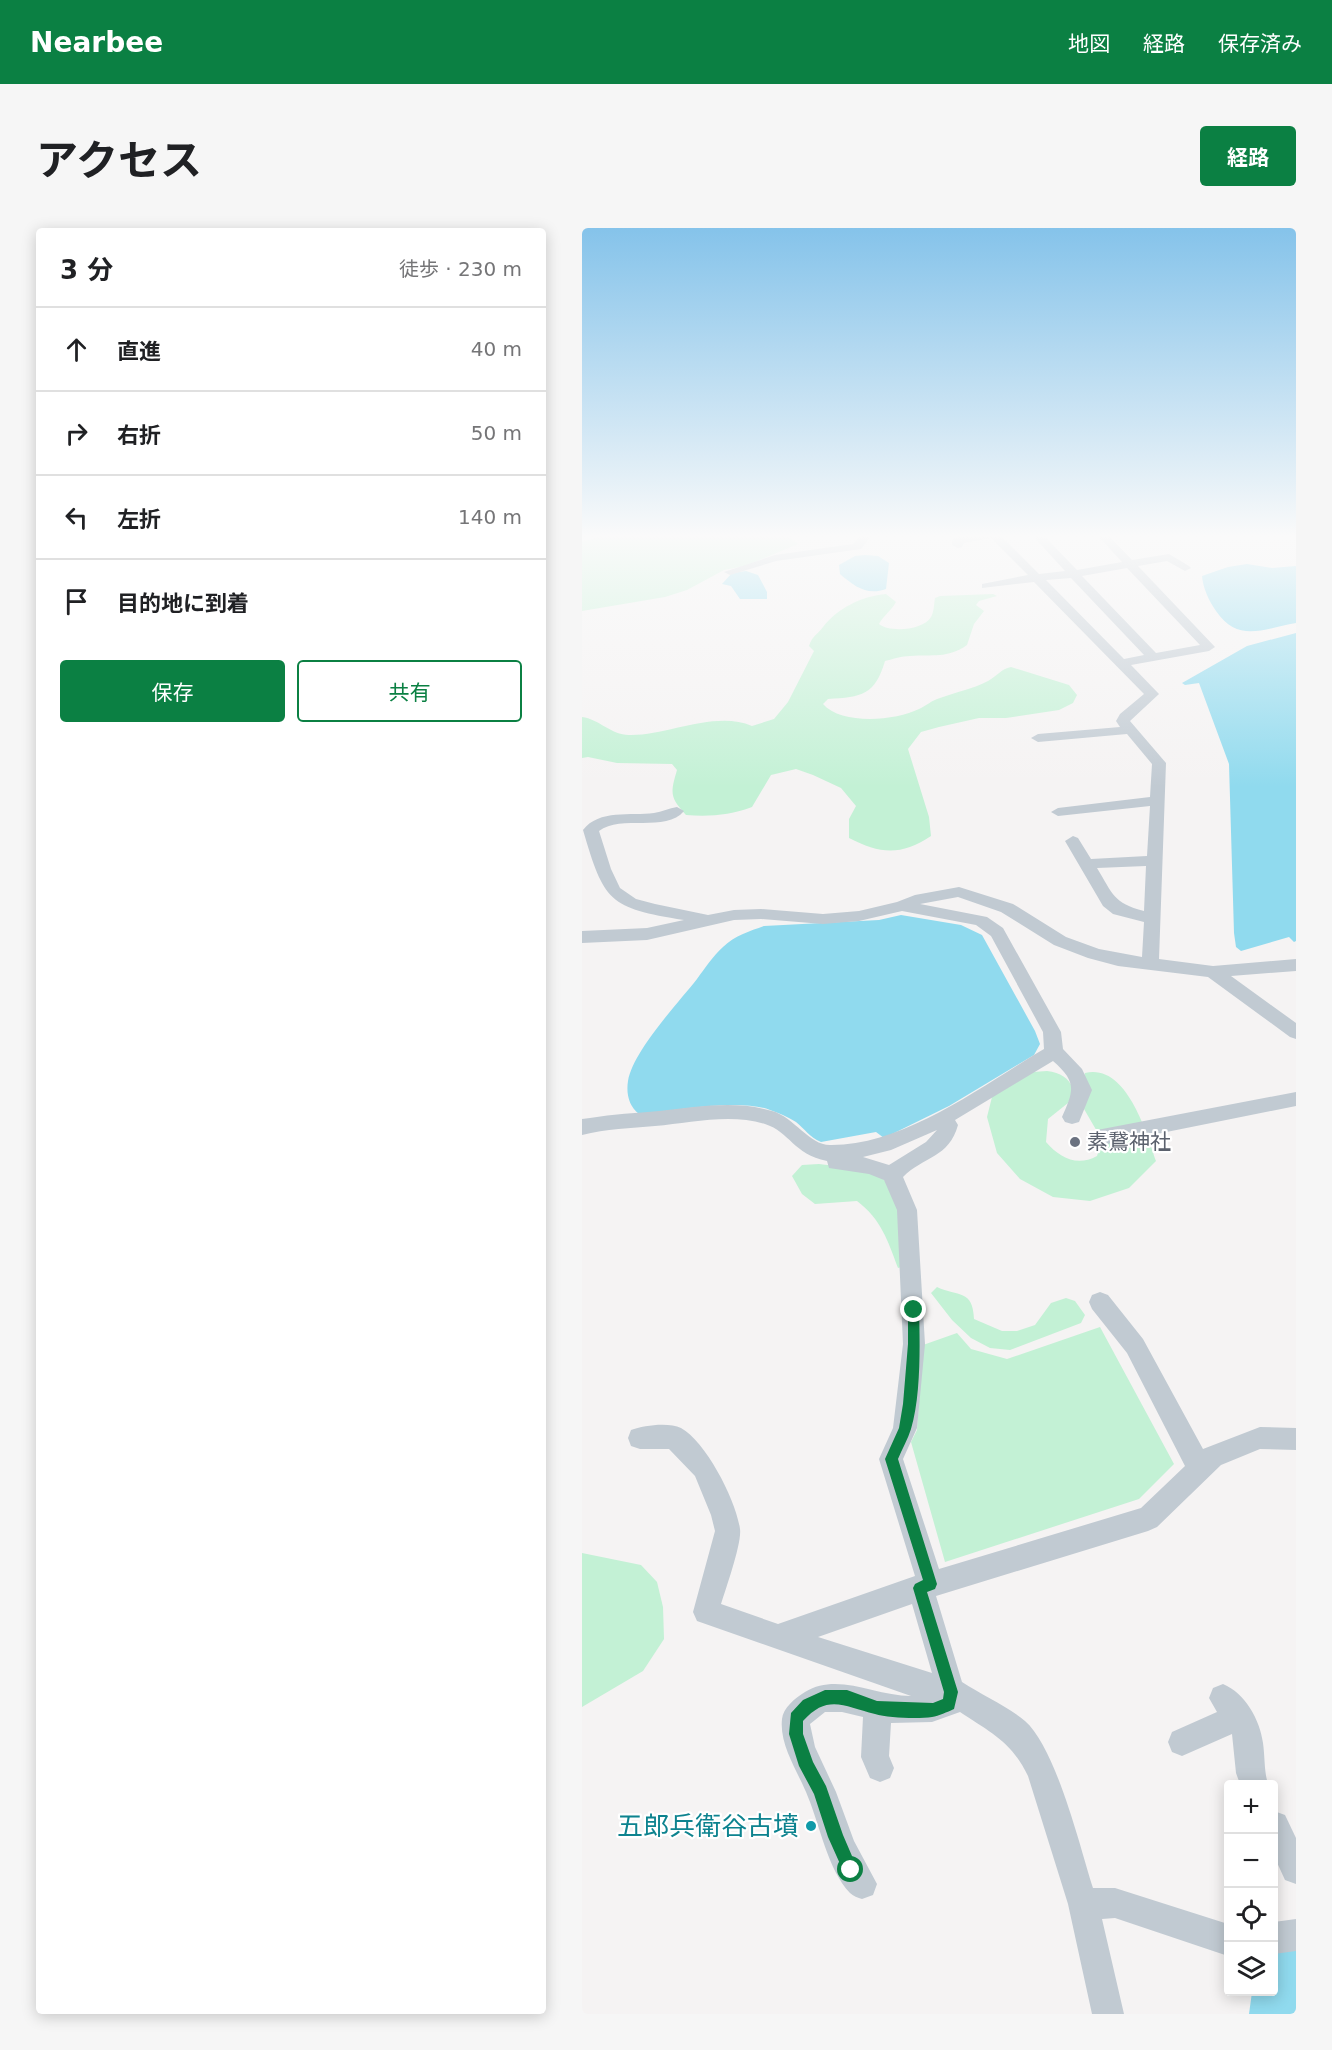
<!DOCTYPE html>
<html lang="ja">
<meta charset="utf-8">
<style>
body{margin:0;font-family:"DejaVu Sans","Noto Sans JP",sans-serif;background:#f6f6f6;color:#202124}
.controls{position:absolute;right:18px;bottom:18px;display:grid;overflow:hidden;border-radius:6px;box-shadow:0 3px 15px #0003}
.controls button{width:54px;height:54px;display:grid;place-items:center;padding:0;border:0;border-bottom:2px solid #e0e0e0;background:#fff;color:#202124;font:30px sans-serif}
.stop{position:absolute;width:18px;height:18px;margin:-14px;border:4px solid #0b8043;border-radius:50%;background:#fff}
.stop.end{background:#0b8043;border-color:#fff;box-shadow:0 2px 6px #0008}
.list{margin:0;padding:0;list-style:none}
h2{display:flex;justify-content:space-between;align-items:center;height:78px;margin:0;padding:0 24px;font-size:26px}
h2 small{font-size:20px;font-weight:400;color:#757577}
.list li{display:grid;grid-template-columns:39px 1fr auto;gap:18px;align-items:center;box-sizing:border-box;height:84px;padding:0 24px;border-top:2px solid #e0e0e0}
.list b{display:block;font-size:22px;white-space:nowrap}
.list em{font-size:20px;font-style:normal;color:#757577}
.actions{display:flex;gap:12px;padding:18px 24px}
.actions a{flex:1;padding:14px 0;border:2px solid #0b8043;border-radius:6px;text-align:center;font-size:21px;color:#0b8043}
.actions .main{background:#0b8043;color:#fff}
.icon{flex:none;width:33px;height:33px;fill:none;stroke:currentColor;stroke-width:2;stroke-linecap:round;stroke-linejoin:round}
.map{position:relative;flex:none;width:714px;height:1786px;overflow:hidden;border-radius:6px}
header{display:flex;align-items:center;gap:36px;box-sizing:border-box;height:84px;padding:0 30px;background:#0b8043;color:#fff}
header strong{font-size:28px}
nav{display:flex;gap:33px;margin-inline-start:auto;font-size:21px}
.intro{display:flex;align-items:center;justify-content:space-between;box-sizing:border-box;height:144px;padding:0 36px}
h1{margin:0;font-size:42px}
.button{padding:15px 27px;border-radius:6px;background:#0b8043;color:#fff;font-size:21px;font-weight:700}
main{display:flex;gap:36px;padding:0 36px}
aside{flex:1;background:#fff;border-radius:6px;box-shadow:0 3px 15px #0003}
.map>svg:first-child{display:block}
</style>
<header>
<strong>Nearbee</strong>
<nav><a>地図</a><a>経路</a><a>保存済み</a></nav>
</header>
<div class="intro"><h1>アクセス</h1><a class="button">経路</a></div>
<main>
<aside>
<h2>3 分<small>徒歩 · 230 m</small></h2>
<ul class="list">
<li><svg class="icon" aria-label="ahead" viewBox="0 0 24 24"><path d="M12 20V5M6 11l6-6 6 6"/></svg><div><b>直進</b></div><em>40 m</em></li>
<li><svg class="icon" aria-label="right" viewBox="0 0 24 24"><path d="M7 20v-9h11M14 6l5 5-5 5"/></svg><div><b>右折</b></div><em>50 m</em></li>
<li><svg class="icon" aria-label="left" viewBox="0 0 24 24"><path d="M17 20v-9H6M10 6l-5 5 5 5"/></svg><div><b>左折</b></div><em>140 m</em></li>
<li><svg class="icon" aria-label="arrive" viewBox="0 0 24 24"><path d="M6 21V4h12l-3 4 3 4H6"/></svg><div><b>目的地に到着</b></div></li>
</ul>
<div class="actions"><a class="main">保存</a><a>共有</a></div>
</aside>
<div class="map">
<svg width="714" height="1786" viewBox="0 0 714 1786">
<rect width="100%" height="100%" fill="#f5f3f3"/>
<g fill="#c3f1d5">
<path d="M12 309H207L216 316 163 338 142 342 105 362 83 369 0 383V313L11 311Z"/>
<path d="M304 366 314 374C309 383 302 387 297 396 308 405 342 402 349 389 352 384 352 376 353 370L358 368 411 366 415 368 397 373 394 377 402 383 392 396 385 417C365 431 351 426 328 428 320 428 311 431 303 433 293 467 280 469 246 471L241 476C259 497 313 493 337 481 344 478 350 472 358 470 374 464 391 461 406 453 415 448 419 441 429 439L487 457 495 467 491 475 477 482 424 490H397L357 499 339 504 326 521 347 589 349 608C319 628 298 626 267 610V591L274 578 259 560 231 547 214 541 189 547 170 579C148 587 128 589 104 587 88 569 88 566 95 542L90 536 35 535 6 529 0 530V489C17 491 29 507 47 507 85 508 133 482 170 498L192 491 206 474 232 423 227 418C230 408 235 407 241 399 256 380 280 368 304 366Z"/>
<path d="M465 843C479 845 486 849 492 862L486 875 466 891 464 914C478 930 495 939 515 928L520 912 502 881 501 851 503 845C544 835 564 903 574 933L547 960 508 973 471 969 438 951 415 925 405 889 410 869 451 844Z"/>
<path d="M237 936C253 938 269 938 284 941 321 950 320 1008 323 1038L316 1040C306 1013 299 991 275 973L233 976 220 966 210 948 220 937Z"/>
<path d="M355 1059C376 1069 391 1061 392 1091L420 1103H435L453 1097 469 1075 484 1070 493 1073 503 1087 499 1095 428 1122 408 1120 389 1110 370 1092 349 1065Z"/>
<path d="M518 1099 592 1236 557 1271 363 1334 329 1214 335 1202 341 1117 375 1105 389 1121 425 1131Z"/>
<path d="M0 1325 59 1337 75 1354 81 1379 82 1411 61 1443 0 1479Z"/>
</g>
<g fill="#90daee">
<path d="M283 327 296 328 307 335 304 361C285 368 272 358 258 346L257 337 273 328Z"/>
<path d="M665 336 690 340 714 338V395C680 401 656 415 634 383 627 373 621 360 620 348L646 339Z"/>
<path d="M164 343 176 347 185 364V371H158L149 358 140 356 150 345Z"/>
<path d="M714 405V713L712 714 707 709 659 723 654 719 652 705 647 536 617 455 603 457 600 455 665 418Z"/>
<path d="M319 687 379 697 400 707 453 803 458 816 452 827 367 878 302 910 294 904 239 914C227 909 223 901 214 894 206 889 197 885 188 882 157 870 92 883 57 886 47 878 44 866 46 853 51 823 96 775 115 751 123 740 131 728 141 719 152 708 168 703 182 698L297 692Z"/>
<path d="M714 1720V1786H667L670 1764H692V1723Z"/>
</g>
<g fill="none" stroke-linecap="round" stroke-linejoin="round">
<g fill="#c1cad2" fill-rule="evenodd">
<path d="M277 309H288L279 321 194 333 148 347 142 344 193 327 271 316Z"/>
<path d="M420 309 457 346 483 343 452 309H463L495 342 540 334 517 309H528L550 332 587 326 607 338 609 340 603 343 585 333 556 338 633 419 627 423 549 437 577 466 548 493 584 535 577 731 631 738 714 731V743L649 748 714 795V811L708 809 626 749 536 738 506 730 472 717 419 684 376 669 338 676 405 689 421 700 479 804 481 821 500 841 510 862 497 894 490 896 483 894 480 889C492 862 495 854 471 833L373 892 376 897C367 930 342 928 321 949L335 982 343 1116 335 1200 321 1231 357 1341 559 1280 603 1238 545 1125 510 1081 507 1074 510 1067 518 1064 526 1067 561 1111 621 1221 678 1199 714 1200V1222L678 1221 639 1237 575 1299 566 1303 354 1368 380 1454C400 1467 425 1478 443 1493 474 1520 498 1619 511 1660H533L646 1696V1728L533 1690 520 1691 542 1786H510L486 1676 446 1548C430 1514 408 1504 378 1484L350 1494 309 1495 307 1528 312 1540 308 1550 298 1554 288 1550 279 1529 281 1489 260 1484H243L228 1496 233 1519 254 1564 272 1613 295 1656 291 1667 280 1671C276 1670 271 1668 268 1665 246 1642 238 1598 226 1569 217 1545 197 1518 200 1491 201 1480 213 1470 223 1464 256 1444 292 1468 329 1468L115 1393 111 1384 133 1303 129 1287 113 1248 87 1221H58L49 1218 46 1210 49 1202C62 1197 87 1194 99 1200 124 1214 154 1272 158 1301 160 1315 144 1360 139 1376L196 1396 333 1348 297 1231 311 1200 321 1116 315 982 302 952 287 946 247 940 245 933C211 926 208 904 183 896 148 885 108 895 73 898 49 900 24 901 0 907V891L8 890C31 886 54 885 77 883 115 879 153 872 190 883 212 889 227 917 248 917 322 918 401 857 462 821L461 804 409 708 394 697 320 683 277 693 241 696 179 691 152 692 65 712 0 715V703L65 700 102 692C27 680 22 674 1 602 17 581 49 588 72 585 80 584 87 580 95 579L102 583C84 605 39 586 17 603L29 641 38 660 54 671 73 676 126 687 152 682 179 681 241 686 277 683 315 674 333 667 377 659 431 676 484 709 517 721 560 729 562 694 531 686 521 678 483 613 491 608 496 610 509 631 565 628 568 578 476 588 469 584 476 580 568 569 570 536 545 506 456 514 449 510 456 506 538 499 534 493 538 486 562 466 452 354 400 360V356L446 347 409 310 382 315 380 319 376 320 370 317V312L375 309ZM545 340 618 417 574 425 500 348ZM489 350 562 427 542 431 464 352ZM564 638 562 683C531 675 531 666 515 640ZM355 902 344 914 307 937 281 929 309 922ZM330 1376 350 1445 236 1409Z"/>
<path d="M714 864V878L515 918 508 915 505 910 508 905 515 902Z"/>
<path d="M641 1456C663 1465 678 1492 681 1515 683 1529 682 1543 686 1556H658L654 1545 650 1506 600 1528 590 1524 586 1514 590 1504 635 1484 627 1470 631 1460Z"/>
<path d="M692 1583 703 1587 714 1610V1656L703 1652 692 1628Z"/>
<path d="M714 1691V1723L692 1726V1694Z"/>
</g>
</g>
<linearGradient id="sky" x2="0" y2="1"><stop stop-color="#85c3ea"/><stop offset="0.55" stop-color="#fafafa"/><stop offset="1" stop-color="#fafafa" stop-opacity="0"/></linearGradient>
<rect width="714" height="559" fill="url(#sky)"/>
<path fill="#0b8043" d="M332 1077 337 1082C338 1116 339 1168 329 1201 326 1211 320 1221 316 1231L355 1356 353 1361 345 1364 376 1464 372 1481C365 1484 357 1488 350 1489 337 1491 306 1490 293 1486 263 1479 246 1465 221 1493V1506L231 1534 244 1558 261 1607 276 1642 274 1647 269 1649 263 1647 246 1609 232 1566 217 1538 207 1506 209 1485 221 1472 243 1462H265L295 1473 351 1475 361 1471 362 1464 331 1360 333 1356 341 1352 303 1231 317 1200 321 1176 326 1116V1082Z"/>
<circle fill="#6b7280" stroke="#fff" stroke-width="2" cx="493" cy="914" r="6"/>
<circle fill="#0f9aa8" stroke="#fff" stroke-width="2" cx="229" cy="1598" r="6"/>
<g text-anchor="middle" stroke-width="4.5" stroke-linejoin="round" paint-order="stroke">
<g font-size="21" fill="#5b616d" stroke="#fff" text-anchor="start">
<text x="505" y="921">素鵞神社</text>
</g>
<g font-size="26" fill="#0d838f" stroke="#fff" text-anchor="end">
<text x="217" y="1607">五郎兵衛谷古墳</text>
</g>
</g>
</svg>
<div class="controls">
<button>+</button>
<button>−</button>
<button><svg class="icon" aria-label="locate" viewBox="0 0 24 24"><circle cx="12" cy="12" r="6"/><path d="M12 2v4M12 18v4M2 12h4M18 12h4"/></svg></button>
<button><svg class="icon" aria-label="layers" viewBox="0 0 24 24"><path d="M12 4l9 5-9 5-9-5zM3 14l9 5 9-5"/></svg></button>
</div>
<div class="stop" style="left:269px;top:1642px"></div>
<div class="stop end" style="left:332px;top:1082px"></div>
</div>
</main>
